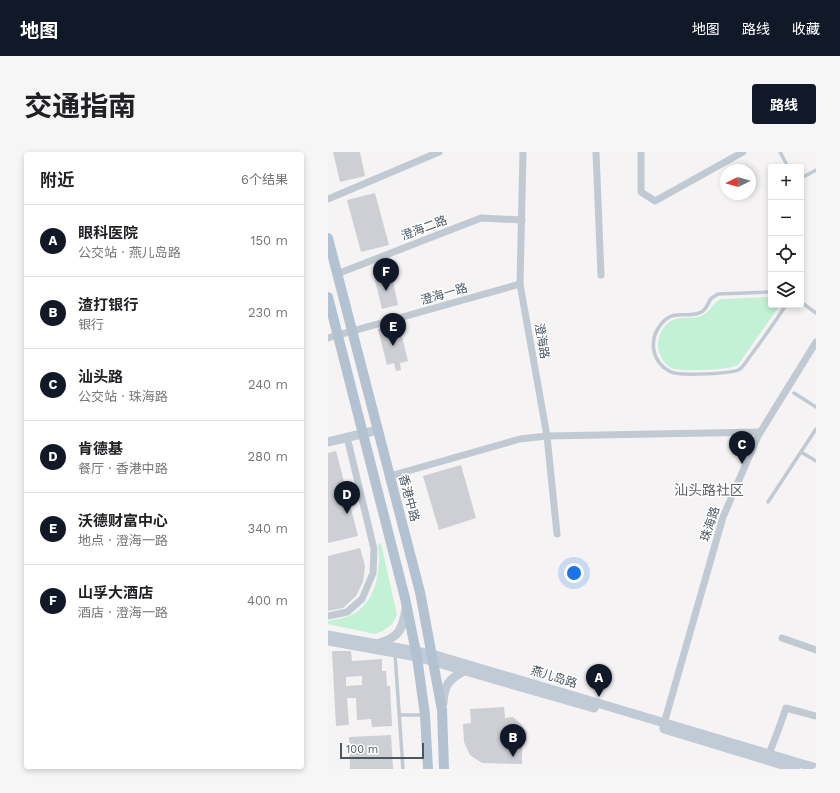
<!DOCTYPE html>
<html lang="zh">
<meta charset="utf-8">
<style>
body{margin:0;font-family:"Work Sans","Noto Sans SC",sans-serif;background:#f6f6f6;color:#202124}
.controls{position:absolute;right:12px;top:12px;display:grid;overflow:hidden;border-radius:4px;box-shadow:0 2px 6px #0003}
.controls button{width:36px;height:36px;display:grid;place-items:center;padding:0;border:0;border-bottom:1px solid #e0e0e0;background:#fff;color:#202124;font:20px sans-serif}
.compass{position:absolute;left:392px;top:12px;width:36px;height:36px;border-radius:50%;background:#fff;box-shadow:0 2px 6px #0003;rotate:265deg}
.scale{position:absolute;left:12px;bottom:10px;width:84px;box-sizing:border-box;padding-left:4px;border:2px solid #4a5661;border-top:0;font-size:11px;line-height:14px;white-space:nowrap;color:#4a5661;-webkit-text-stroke:3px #fff;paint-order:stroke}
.you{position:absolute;left:246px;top:421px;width:14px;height:14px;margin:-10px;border:3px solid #fff;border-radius:50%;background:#1a73e8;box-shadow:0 0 0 6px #1a73e833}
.badge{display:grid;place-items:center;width:26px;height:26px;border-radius:50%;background:#111827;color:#fff;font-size:13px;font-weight:700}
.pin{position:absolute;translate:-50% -33px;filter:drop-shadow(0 1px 2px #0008)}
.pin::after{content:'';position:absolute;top:21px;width:14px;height:12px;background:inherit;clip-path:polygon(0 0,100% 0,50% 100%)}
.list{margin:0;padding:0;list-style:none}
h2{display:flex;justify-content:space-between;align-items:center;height:52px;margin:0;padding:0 16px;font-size:17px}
h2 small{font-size:13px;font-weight:400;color:#757577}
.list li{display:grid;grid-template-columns:26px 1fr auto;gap:12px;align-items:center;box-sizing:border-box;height:72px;padding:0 16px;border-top:1px solid #e0e0e0}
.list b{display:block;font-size:15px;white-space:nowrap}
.list p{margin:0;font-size:13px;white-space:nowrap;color:#757577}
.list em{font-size:13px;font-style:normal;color:#757577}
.icon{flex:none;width:22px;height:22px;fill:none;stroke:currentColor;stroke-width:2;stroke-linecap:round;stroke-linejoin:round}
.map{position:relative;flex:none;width:488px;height:617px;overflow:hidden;border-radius:4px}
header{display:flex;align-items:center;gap:24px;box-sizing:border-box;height:56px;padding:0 20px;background:#111827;color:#fff}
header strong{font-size:19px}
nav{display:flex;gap:22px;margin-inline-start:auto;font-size:14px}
.intro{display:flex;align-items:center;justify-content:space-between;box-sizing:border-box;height:96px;padding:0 24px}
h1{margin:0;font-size:28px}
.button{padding:10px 18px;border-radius:4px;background:#111827;color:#fff;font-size:14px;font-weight:700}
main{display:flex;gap:24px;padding:0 24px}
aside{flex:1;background:#fff;border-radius:4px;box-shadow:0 2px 6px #0003}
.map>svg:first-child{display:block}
</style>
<header>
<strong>地图</strong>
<nav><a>地图</a><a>路线</a><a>收藏</a></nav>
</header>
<div class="intro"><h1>交通指南</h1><a class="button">路线</a></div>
<main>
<aside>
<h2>附近<small>6个结果</small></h2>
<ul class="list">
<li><span class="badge">A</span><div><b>眼科医院</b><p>公交站 · 燕儿岛路</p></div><em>150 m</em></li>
<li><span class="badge">B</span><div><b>渣打银行</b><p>银行</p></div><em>230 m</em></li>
<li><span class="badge">C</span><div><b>汕头路</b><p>公交站 · 珠海路</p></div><em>240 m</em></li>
<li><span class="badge">D</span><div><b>肯德基</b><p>餐厅 · 香港中路</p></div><em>280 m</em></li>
<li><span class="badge">E</span><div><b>沃德财富中心</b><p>地点 · 澄海一路</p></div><em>340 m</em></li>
<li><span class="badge">F</span><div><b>山孚大酒店</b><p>酒店 · 澄海一路</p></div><em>400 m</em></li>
</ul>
</aside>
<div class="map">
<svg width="488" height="617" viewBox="0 0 488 617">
<rect width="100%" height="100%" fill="#f5f3f3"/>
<g fill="#c3f1d5">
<path d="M443 145V153H452L410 213C406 214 402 216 398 216 388 218 355 219 346 217 336 214 330 202 330 193 330 185 334 176 340 171 351 162 365 169 375 163 383 159 385 150 393 147Z"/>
<path d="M53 391 69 463 64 472 55 479 47 482 0 472V469C9 467 19 466 27 461 49 448 53 416 50 392Z"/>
</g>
<g fill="#cdcfd5" fill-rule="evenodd">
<path d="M5 0H32L37 24 12 30Z"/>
<path d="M47 41 61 93 33 100 19 48Z"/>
<path d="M63 120 70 153 54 157 46 124Z"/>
<path d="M62 174 63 179 72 177 80 209 72 211 73 218 68 219 66 211 59 213 50 177Z"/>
<path d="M8 299 30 384 0 391V301Z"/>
<path d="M133 313 148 366 111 378 95 324Z"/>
<path d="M32 396 37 414 35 430 28 444 15 456 0 459V404Z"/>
<path d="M4 499H23L24 509 54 507V519H58L59 534H62L64 574 44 575 43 567 29 568 28 546H19L21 573 8 574ZM34 524V533L18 534V525Z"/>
<path d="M176 555 177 566 185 565 194 573 199 580V589H194V612L154 611 142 603 136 590 135 572 143 571 142 557Z"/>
<path d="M63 583 65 617H22L21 585Z"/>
</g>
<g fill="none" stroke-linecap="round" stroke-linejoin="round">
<g stroke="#c1cad2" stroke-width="3.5">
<path d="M452 0 460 15"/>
<path d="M473 24H477L488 18"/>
<path d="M443 140 390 142C387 144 384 145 382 148 379 153 378 159 371 161 358 166 346 157 334 171 320 187 323 210 343 220 350 224 406 222 412 217 416 214 420 207 423 203 435 187 447 170 458 153"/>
<path d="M473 150 488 161"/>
<path d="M466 241 488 255"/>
<path d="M473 300 488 309"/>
<path d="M440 350 488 277"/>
<path d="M67 502 75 617"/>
<path d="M71 563H96"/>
</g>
<g stroke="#c1cad2" stroke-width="7">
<path d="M195 0 192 132 219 284 229 382"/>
<path d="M268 0 273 123"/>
<path d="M313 0V40L327 49 415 0"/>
<path d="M0 47 111 0"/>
<path d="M9 122 153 66 194 68"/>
<path d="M0 186 192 132"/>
<path d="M62 324 192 287 219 284 432 280"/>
<path d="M0 464 19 460 34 447 45 421 46 397 19 285"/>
<path d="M454 486 488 498"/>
<path d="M335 575 395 365 430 284 488 190"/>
<path d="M441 602 451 576 458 556 488 564"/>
</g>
<g stroke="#c1cbd6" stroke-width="9">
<path d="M0 290 50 278"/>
<path d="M0 483 104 502 488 616"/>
<path d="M0 489 89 505 266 556"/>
<path d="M51 491C71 486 75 476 78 457"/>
<path d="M115 551C116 533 121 527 136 519"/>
<path d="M336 577 468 617"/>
</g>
<g stroke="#b3c2d1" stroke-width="10">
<path d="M0 86 92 440 114 558 116 617"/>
<path d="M0 145 77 446 89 505 97 563 100 617"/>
</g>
</g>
<g text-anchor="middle" stroke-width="3" stroke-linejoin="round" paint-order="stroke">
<g font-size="12" fill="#4a5661" stroke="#fff">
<text transform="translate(96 76) rotate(-21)" y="4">澄海二路</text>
<text transform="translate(116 142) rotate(-16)" y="4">澄海一路</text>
<text transform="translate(214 189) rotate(80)" y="4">澄海路</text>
<text transform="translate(81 346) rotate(75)" y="4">香港中路</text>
<text transform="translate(382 372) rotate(-72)" y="4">珠海路</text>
<text transform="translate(226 525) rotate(17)" y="4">燕儿岛路</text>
</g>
<g font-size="14" fill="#5f6368" stroke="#fff">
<text x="381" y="343">汕头路社区</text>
</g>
</g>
</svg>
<div class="controls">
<button>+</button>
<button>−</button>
<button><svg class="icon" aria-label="locate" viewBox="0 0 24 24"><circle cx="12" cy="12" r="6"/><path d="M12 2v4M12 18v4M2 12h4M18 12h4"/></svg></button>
<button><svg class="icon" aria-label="layers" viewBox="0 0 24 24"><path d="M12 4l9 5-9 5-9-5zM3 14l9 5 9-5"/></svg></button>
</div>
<svg class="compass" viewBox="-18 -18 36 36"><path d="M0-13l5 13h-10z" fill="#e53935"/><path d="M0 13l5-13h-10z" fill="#757577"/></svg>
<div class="scale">100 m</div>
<div class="you"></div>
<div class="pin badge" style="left:271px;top:545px">A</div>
<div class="pin badge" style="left:185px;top:605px">B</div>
<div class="pin badge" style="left:414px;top:312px">C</div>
<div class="pin badge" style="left:19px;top:362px">D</div>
<div class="pin badge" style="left:65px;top:194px">E</div>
<div class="pin badge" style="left:58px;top:139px">F</div>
</div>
</main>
